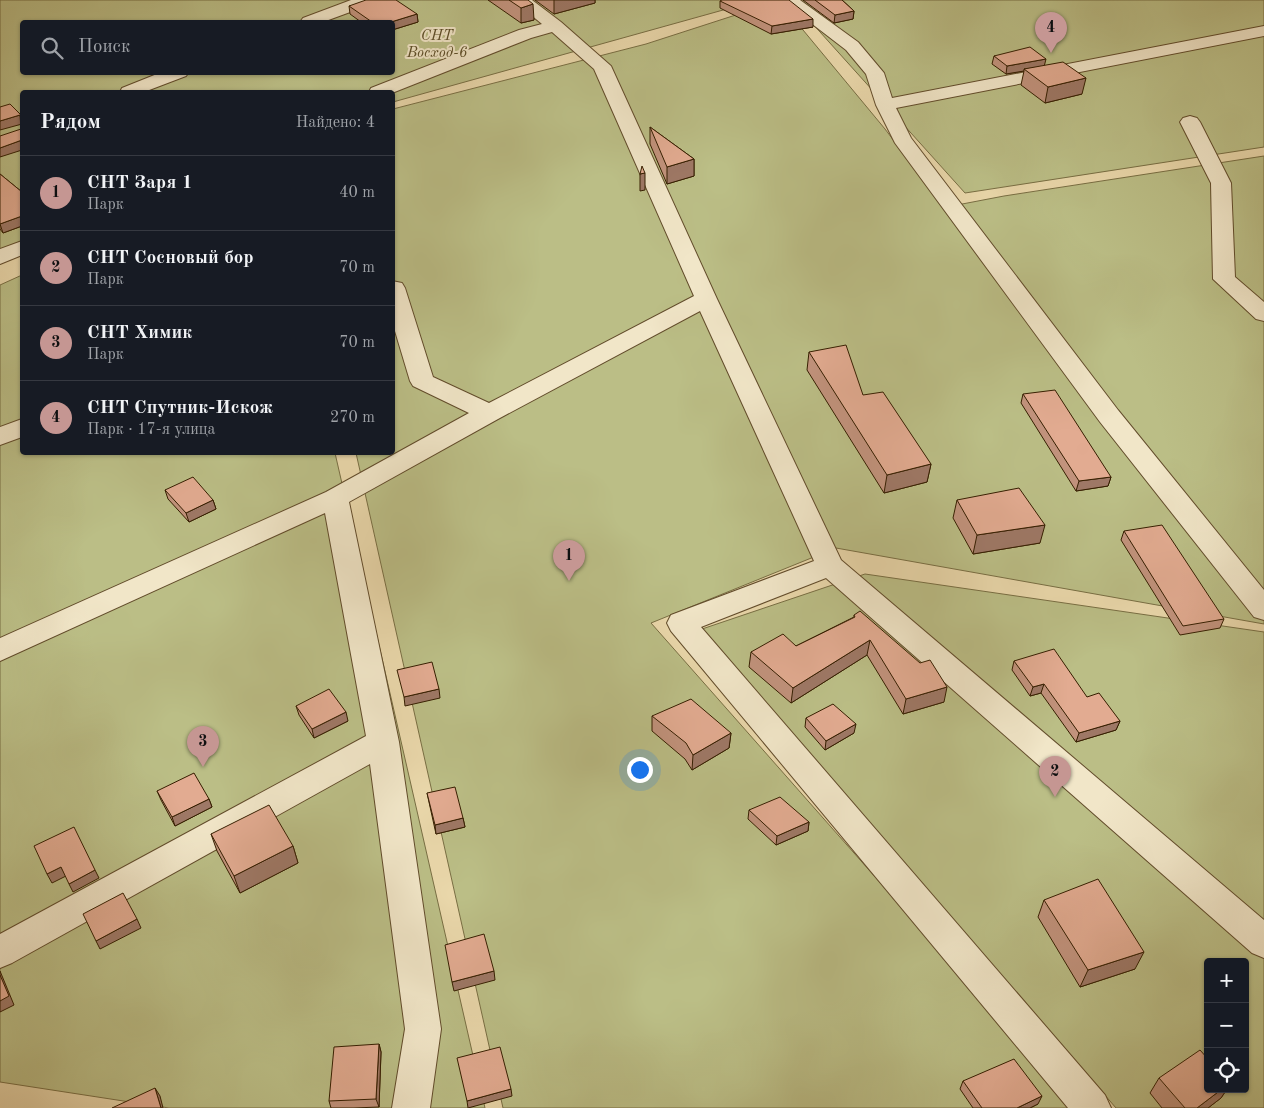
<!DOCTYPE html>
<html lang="ru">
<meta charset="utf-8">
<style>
body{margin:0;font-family:"Old Standard TT",serif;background:#20242c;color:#f1f3f6}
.controls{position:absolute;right:15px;bottom:15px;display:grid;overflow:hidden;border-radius:5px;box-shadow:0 1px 4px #0004}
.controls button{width:45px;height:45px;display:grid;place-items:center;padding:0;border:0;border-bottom:1px solid #363941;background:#171b24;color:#f1f3f6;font:25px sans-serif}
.you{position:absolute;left:639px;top:769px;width:18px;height:18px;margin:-12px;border:4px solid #fff;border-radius:50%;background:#1a73e8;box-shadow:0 0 0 8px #1a73e833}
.badge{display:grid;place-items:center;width:32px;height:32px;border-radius:50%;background:#c59692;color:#111;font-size:16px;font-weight:700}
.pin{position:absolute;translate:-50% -41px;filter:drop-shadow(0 1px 2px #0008)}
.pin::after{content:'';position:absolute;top:26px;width:18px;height:15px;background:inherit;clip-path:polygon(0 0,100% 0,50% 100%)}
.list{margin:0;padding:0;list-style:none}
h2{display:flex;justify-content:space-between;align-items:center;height:65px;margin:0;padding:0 20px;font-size:21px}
h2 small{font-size:16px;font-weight:400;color:#9ea1a6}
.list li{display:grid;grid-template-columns:32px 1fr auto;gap:15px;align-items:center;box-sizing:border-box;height:75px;padding:0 20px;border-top:1px solid #363941}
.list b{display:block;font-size:19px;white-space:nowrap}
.list p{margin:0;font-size:16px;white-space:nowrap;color:#9ea1a6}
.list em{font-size:16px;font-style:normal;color:#9ea1a6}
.icon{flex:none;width:28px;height:28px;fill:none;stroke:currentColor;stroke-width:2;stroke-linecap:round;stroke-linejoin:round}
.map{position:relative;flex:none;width:1264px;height:1108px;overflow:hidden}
.search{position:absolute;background:#171b24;box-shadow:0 1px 4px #0004;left:20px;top:20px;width:375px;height:55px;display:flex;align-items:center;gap:12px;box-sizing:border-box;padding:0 18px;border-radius:5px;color:#9ea1a6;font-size:19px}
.panel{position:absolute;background:#171b24;box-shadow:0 1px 4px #0004;left:20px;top:90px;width:375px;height:365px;border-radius:5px}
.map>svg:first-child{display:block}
</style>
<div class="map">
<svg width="1264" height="1108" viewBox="0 0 1264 1108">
<rect width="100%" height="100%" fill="#ead8ab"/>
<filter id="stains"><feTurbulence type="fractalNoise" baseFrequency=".004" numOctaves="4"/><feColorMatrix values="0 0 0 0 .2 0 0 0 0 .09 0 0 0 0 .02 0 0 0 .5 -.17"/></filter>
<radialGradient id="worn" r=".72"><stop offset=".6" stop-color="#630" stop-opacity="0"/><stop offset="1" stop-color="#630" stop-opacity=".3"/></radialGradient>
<g fill="#bbbe86" stroke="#786e43" fill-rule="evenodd">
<path d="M0 0H759L393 102 392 92H22V253L0 263ZM22 22H392V72H22Z"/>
<path d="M800 0H1264V147L965 193 793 2Z"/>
<path d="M779 1 885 129 1100 414 1264 614V624L836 548 651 623 1079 1108H503L356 453 392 452 393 109 646 44Z"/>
<path d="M1264 156V599L957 205 1004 196Z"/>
<path d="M22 275V452L335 453 485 1108H169L0 1082V285Z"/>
<path d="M865 574 1264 632V1108H1116L702 629ZM1208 962H1245V1089H1208Z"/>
</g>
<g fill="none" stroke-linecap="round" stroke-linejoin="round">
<g stroke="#624c2b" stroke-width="2">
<g id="minor">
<path d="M351 0H374L372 4 323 22H300L303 18Z"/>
<path d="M513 0H532L561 22 611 66 717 299 841 560 1264 920V958L1252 953 826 578 701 627 1105 1095 1111 1108H1068L671 631 667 623 671 615 814 561 700 311 498 419 349 502 399 742 441 1029 430 1108H392L405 1029 370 764 12 963 0 968V934L366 736 325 513 0 661V638L326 492 469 413 413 386 410 381 392 321V281L402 283 405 288 433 377 489 403 694 296 594 69 552 32 531 38 392 93 369 92 371 88 519 30 542 24Z"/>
<path d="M781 0H800L858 42 884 73 892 98 1264 26V36L896 108 911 138 1118 410 1264 590V620L1254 617 1100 422 895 143 876 105 866 74 846 50Z"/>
<path d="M162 72H189L186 76 144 92H120L122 88Z"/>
<path d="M1190 116 1197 118 1200 122 1231 183 1235 277 1264 302V321L1256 319 1213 279 1211 183 1180 122 1183 118Z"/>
<path d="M22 241V255L0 264V249Z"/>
<path d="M22 419V437L0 445V427Z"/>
</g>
</g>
<use href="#minor" fill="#f1e6c8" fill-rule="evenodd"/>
</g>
<g fill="#c2937d" stroke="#351e00">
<path d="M488 0H528L534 20 521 23Z"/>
<path d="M535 0H595V3L554 14Z"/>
<path d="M803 0H842L854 11 853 19 834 23Z"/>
<path d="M720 1 813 27 771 34 720 8Z"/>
<path d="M349 6 417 14 418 22 392 30V22H361L350 14Z"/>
<path d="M994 56 1044 66 1082 94 1045 103 1021 85 1024 71 1006 74 992 64Z"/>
<path d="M650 127 694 159V176L667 184 650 144Z"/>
<path d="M0 174 22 192V226L3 233 0 229Z"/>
<path d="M809 352 863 395 931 464 927 482 884 493 807 370Z"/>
<path d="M1023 394 1111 477 1108 486 1076 491 1021 403Z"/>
<path d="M165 490 213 500 216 509 189 522 168 499Z"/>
<path d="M957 500 1040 543 973 554 953 518Z"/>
<path d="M1124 531 1224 619 1220 628 1180 635 1121 540Z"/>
<path d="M854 615 944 702 903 714 867 655 791 703 749 667 751 652 796 646 854 617Z"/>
<path d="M1014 661 1087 697 1120 721 1116 730 1076 742 1041 693 1030 696 1012 670Z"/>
<path d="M296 706 348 721 314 738 299 715Z"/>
<path d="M652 716 731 733 729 748 692 770 685 759 652 731Z"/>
<path d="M806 718 854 733 825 750 805 727Z"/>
<path d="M157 791 209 799 212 807 175 826 161 800Z"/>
<path d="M427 793 463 818 465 827 436 834Z"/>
<path d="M749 810 809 822 808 831 776 845 748 819Z"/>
<path d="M211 834 293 846 298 863 240 893 217 851Z"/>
<path d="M1044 900 1135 969 1080 987 1038 917Z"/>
<path d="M379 1044 381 1052 379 1107 354 1108H331L329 1101Z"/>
<path d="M1159 1078 1208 1089H1227L1221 1098 1208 1108H1162L1150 1093Z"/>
<path d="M963 1081 1038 1104 1030 1108H973L960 1089Z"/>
</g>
<g fill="#9e7866" stroke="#351e00">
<path d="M554 0H595V3L554 14Z"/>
<path d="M533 4 534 20 521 23V8Z"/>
<path d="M854 11 853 19 834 23 835 15Z"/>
<path d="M417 14 418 22 392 30V22H391Z"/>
<path d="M813 19V27L771 34 772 26Z"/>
<path d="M1046 59 1044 67 1024 69V71L1006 74 1007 66Z"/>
<path d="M1086 78 1082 94 1045 103 1048 87Z"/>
<path d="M20 115 22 124 0 130V121Z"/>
<path d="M22 140V150L0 157V148Z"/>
<path d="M694 159V176L667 184V167Z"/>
<path d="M645 173V190L640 191V174Z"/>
<path d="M22 216V226L3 233 0 224Z"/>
<path d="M931 464 927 482 884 493 887 475Z"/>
<path d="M1111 477 1108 486 1076 491 1079 481Z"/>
<path d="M213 500 216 509 189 522 186 513Z"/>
<path d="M1045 525 1040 543 973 554 977 535Z"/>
<path d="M870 640 867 655 791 703 793 688Z"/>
<path d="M1044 684 1041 693 1030 696 1033 687Z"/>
<path d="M947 687 944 702 903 714 906 699Z"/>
<path d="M439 689 440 698 405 706 404 697Z"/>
<path d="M346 712 348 721 314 738 312 729Z"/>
<path d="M1120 721 1116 730 1076 742 1079 733Z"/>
<path d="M856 724 854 733 825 750 826 741Z"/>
<path d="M731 733 729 748 692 770 693 755Z"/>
<path d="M209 799 212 807 175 826 172 817Z"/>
<path d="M463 818 465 827 436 834 435 825Z"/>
<path d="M809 822 808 831 776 845 777 836Z"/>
<path d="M293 846 298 863 240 893 234 876Z"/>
<path d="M61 867 66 876 52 883 47 874Z"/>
<path d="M95 870 99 878 73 892 69 884Z"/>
<path d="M137 919 141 928 100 949 96 941Z"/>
<path d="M1144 952 1135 969 1080 987 1088 970Z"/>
<path d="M0 971 14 1005 0 1012Z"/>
<path d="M494 971 495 980 454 991 452 982Z"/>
<path d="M379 1044 381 1052 379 1107 376 1099Z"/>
<path d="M155 1088 160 1096 163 1108H161Z"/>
<path d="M511 1089 512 1096 468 1108 467 1101Z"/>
<path d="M1222 1089H1227L1221 1098 1208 1108H1197Z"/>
<path d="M1042 1096 1038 1104 1030 1108H1017Z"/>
</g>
<g fill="#e2ab91" stroke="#351e00">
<path d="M366 0H396L417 14 391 22H372L349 6Z"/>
<path d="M509 0H528L533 4 521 8Z"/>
<path d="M722 0H789L813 19 772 26 720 1Z"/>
<path d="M815 0H842L854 11 835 15Z"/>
<path d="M1030 47 1046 59 1007 66 994 56Z"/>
<path d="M1063 62 1086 78 1048 87 1024 69Z"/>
<path d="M10 104 22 116V140L0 148V136L21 129 20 115 0 121V107Z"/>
<path d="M650 127 694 159 667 167Z"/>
<path d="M642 166 645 173 640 174Z"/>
<path d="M0 174 22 192V216L0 224Z"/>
<path d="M846 345 863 395 883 392 931 464 887 475 809 352Z"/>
<path d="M1055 390 1111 477 1079 481 1023 394Z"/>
<path d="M193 477 213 500 186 513 165 490Z"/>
<path d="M1019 488 1045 525 977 535 957 500Z"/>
<path d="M1162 525 1224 619 1183 626 1124 531Z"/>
<path d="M860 611 920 663 930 660 947 687 906 699 870 640 793 688 751 652 783 634 796 646 855 617 854 615Z"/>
<path d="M1054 649 1087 697 1099 693 1120 721 1079 733 1044 684 1033 687 1014 661Z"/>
<path d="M432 662 439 689 404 697 397 670Z"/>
<path d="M329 689 346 712 312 729 296 706Z"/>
<path d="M691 699 731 733 693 755 686 743 652 716Z"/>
<path d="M833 704 856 724 826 741 806 718Z"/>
<path d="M194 773 209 799 172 817 157 791Z"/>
<path d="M455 787 463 818 435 825 427 793Z"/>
<path d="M780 797 809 822 777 836 749 810Z"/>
<path d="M269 805 293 846 234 876 211 834Z"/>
<path d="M74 827 95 870 69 884 61 867 47 874 34 846Z"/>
<path d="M1098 879 1144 952 1088 970 1044 900Z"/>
<path d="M123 893 137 919 96 941 83 914Z"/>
<path d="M484 934 494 971 452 982 445 945Z"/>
<path d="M0 975 9 996 0 1001Z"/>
<path d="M379 1044 376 1099 329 1101 334 1047Z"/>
<path d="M500 1047 511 1089 467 1101 457 1058Z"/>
<path d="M1200 1050 1208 1059V1089H1222L1197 1108H1185L1159 1078Z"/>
<path d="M1014 1059 1042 1096 1017 1108H982L963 1081Z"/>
<path d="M155 1088 161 1108H112Z"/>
</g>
<g text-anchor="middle" stroke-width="4" stroke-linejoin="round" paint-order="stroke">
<g font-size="15" font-style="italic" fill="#5d4e28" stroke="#f1e6c8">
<text x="437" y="40">СНТ<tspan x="437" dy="17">Восход-6</tspan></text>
</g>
</g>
<rect width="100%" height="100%" filter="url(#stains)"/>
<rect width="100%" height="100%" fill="url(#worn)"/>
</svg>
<div class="controls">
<button>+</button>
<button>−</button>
<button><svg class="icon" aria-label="locate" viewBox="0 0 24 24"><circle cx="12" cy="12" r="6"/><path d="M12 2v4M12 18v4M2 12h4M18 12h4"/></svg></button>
</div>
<div class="you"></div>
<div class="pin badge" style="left:569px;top:581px">1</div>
<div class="pin badge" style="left:1055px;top:797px">2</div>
<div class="pin badge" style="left:203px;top:767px">3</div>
<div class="pin badge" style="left:1051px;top:53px">4</div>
<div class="search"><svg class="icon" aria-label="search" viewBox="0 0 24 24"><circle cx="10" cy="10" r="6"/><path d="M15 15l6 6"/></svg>Поиск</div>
<section class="panel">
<h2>Рядом<small>Найдено: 4</small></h2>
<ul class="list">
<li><span class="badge">1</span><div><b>СНТ Заря 1</b><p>Парк</p></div><em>40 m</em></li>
<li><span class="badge">2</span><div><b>СНТ Сосновый бор</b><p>Парк</p></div><em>70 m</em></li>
<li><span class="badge">3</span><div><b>СНТ Химик</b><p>Парк</p></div><em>70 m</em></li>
<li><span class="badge">4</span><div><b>СНТ Спутник-Искож</b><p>Парк · 17-я улица</p></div><em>270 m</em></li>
</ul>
</section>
</div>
